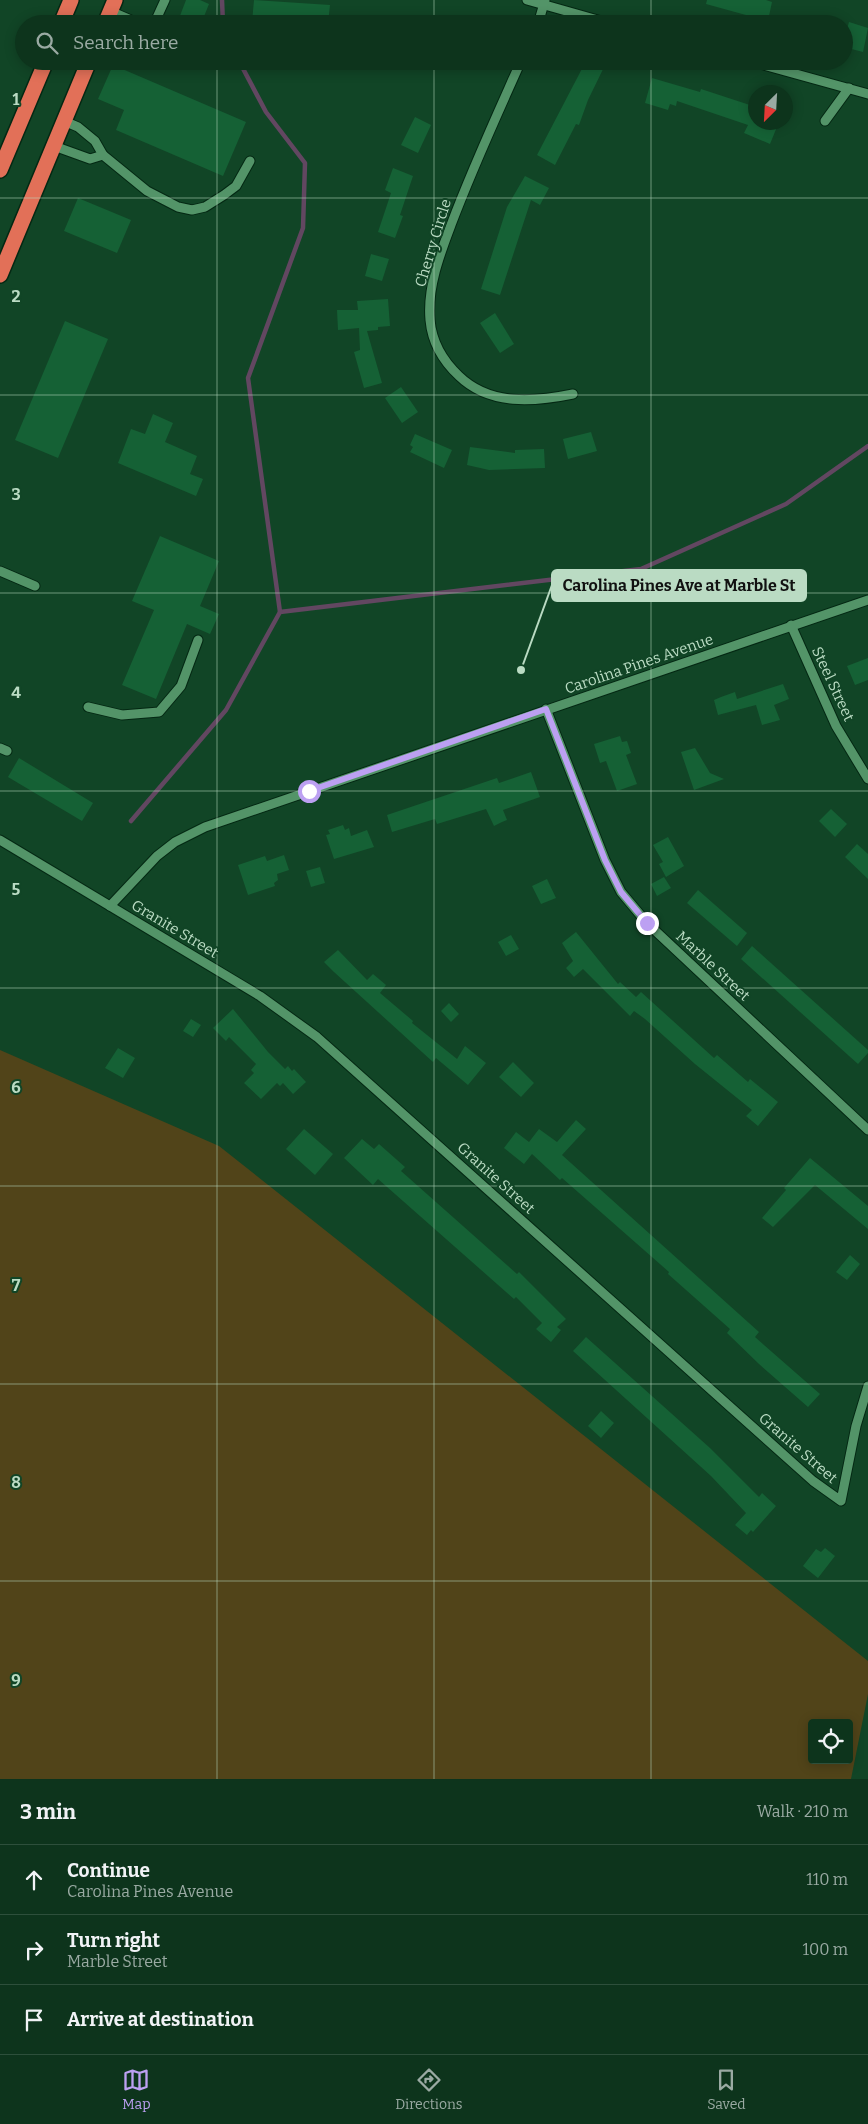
<!DOCTYPE html>
<meta charset="utf-8">
<style>
body{margin:0;font-family:Bitter,serif;background:#1b3f29;color:#f1f3f6}
.controls{position:absolute;right:15px;bottom:15px;display:grid;overflow:hidden;border-radius:5px;box-shadow:0 2px 12px #0003}
.controls button{width:45px;height:45px;display:grid;place-items:center;padding:0;border:0;border-bottom:1px solid #2d4f3b;background:#0d341c;color:#f1f3f6;font:25px sans-serif}
.compass{position:absolute;left:748px;top:85px;width:45px;height:45px;border-radius:50%;background:#0d341c;box-shadow:0 2px 12px #0003;rotate:204deg}
.stop{position:absolute;width:15px;height:15px;margin:-11px;border:4px solid #bca0f2;border-radius:50%;background:#fff}
.stop.end{background:#bca0f2;border-color:#fff;box-shadow:0 1px 5px #0008}
.list{margin:0;padding:0;list-style:none}
h2{display:flex;justify-content:space-between;align-items:center;height:65px;margin:0;padding:0 20px;font-size:21px}
h2 small{font-size:16px;font-weight:400;color:#9aaaa3}
.list li{display:grid;grid-template-columns:32px 1fr auto;gap:15px;align-items:center;box-sizing:border-box;height:70px;padding:0 20px;border-top:1px solid #2d4f3b}
.list b{display:block;font-size:19px;white-space:nowrap}
.list p{margin:0;font-size:16px;white-space:nowrap;color:#9aaaa3}
.list em{font-size:16px;font-style:normal;color:#9aaaa3}
.icon{flex:none;width:28px;height:28px;fill:none;stroke:currentColor;stroke-width:2;stroke-linecap:round;stroke-linejoin:round}
.map{position:relative;flex:none;width:868px;height:1779px;overflow:hidden}
.search{position:absolute;background:#0d341c;box-shadow:0 2px 12px #0003;left:15px;right:15px;top:15px;height:55px;display:flex;align-items:center;gap:12px;box-sizing:border-box;padding:0 18px;border-radius:28px;color:#9aaaa3;font-size:19px}
.sheet{height:275px;background:#0d341c}
nav{display:flex;justify-content:space-around;align-items:center;box-sizing:border-box;height:70px;border-top:1px solid #2d4f3b;background:#0d341c;font-size:14px;color:#9aaaa3}
nav a{display:grid;justify-items:center;gap:2px}
nav .on{color:#bca0f2}
.map>svg:first-child{display:block}
</style>
<div class="map">
<svg width="868" height="1779" viewBox="0 0 868 1779">
<rect width="100%" height="100%" fill="#114526"/>
<path fill="#514419" fill-rule="evenodd" d="M0 1050 219 1146 868 1661V1694L851 1779H0ZM812 1723H849V1760H812Z"/>
<g fill="none" stroke-linecap="round" stroke-linejoin="round">
<g stroke="#624761" stroke-width="4.5">
<path d="M222 0 223 24"/>
<path d="M280 612 641 569 786 504 868 446"/>
<path d="M131 821 226 710 280 612 248 378 303 228 305 163 266 112 239 61"/>
</g>
</g>
<g fill="#156135">
<path d="M186 0H200L209 4 201 24H187L178 21Z"/>
<path d="M254 0 330 5 328 24 252 22Z"/>
<path d="M707 0H766L772 2 769 16 766 15 764 20 706 4Z"/>
<path d="M849 22 868 28 863 52 844 47V29H847Z"/>
<path d="M586 61H607L588 100 579 125 576 124 555 165 537 155Z"/>
<path d="M113 65 246 122 223 176 116 130 124 110 98 99Z"/>
<path d="M652 78 700 92 701 89 756 107V122H779L770 144 744 133 748 125 677 101 676 106 670 104 668 110 645 103Z"/>
<path d="M415 117 431 125 418 153 401 145Z"/>
<path d="M393 168 413 176 400 215 403 216 395 238 378 232 391 193 385 190Z"/>
<path d="M525 176 549 188 540 205 531 200 500 295 481 289 507 207Z"/>
<path d="M78 198 131 220 117 253 64 231Z"/>
<path d="M371 254 389 259 382 281 365 276Z"/>
<path d="M388 299 390 326 378 327V330L367 331 382 383 364 388 354 352 360 350 359 328 338 330 337 310H358L357 301Z"/>
<path d="M495 313 514 344 500 353 480 323Z"/>
<path d="M65 321 108 339 58 458 15 440Z"/>
<path d="M401 387 418 412 402 423 385 398Z"/>
<path d="M153 414 173 423 165 442 197 456 190 474 203 479 196 496 118 463 131 429 145 434Z"/>
<path d="M591 432 597 451 568 459 563 439Z"/>
<path d="M415 434 452 450 444 468 410 452 413 447 410 445Z"/>
<path d="M470 447 515 453V450L544 449 545 468 489 470 467 465Z"/>
<path d="M160 536 219 561 200 606 219 614 210 634 187 624 156 699 122 685 154 610 132 601Z"/>
<path d="M868 658V680L855 685 847 666Z"/>
<path d="M783 684 789 699 774 705 780 720 762 725 756 705 718 715 714 700 721 697 735 692 737 699Z"/>
<path d="M620 736 622 742 627 741 631 753 626 755 637 784 617 791 606 761 600 763 594 744Z"/>
<path d="M695 748 710 773 724 779 694 790 681 752Z"/>
<path d="M19 758 93 803 82 821 8 777Z"/>
<path d="M531 772 540 797 503 810 507 820 502 822 494 826 486 809 437 824 435 819 392 832 387 815 497 778 499 783Z"/>
<path d="M831 809 847 824 835 837 819 821Z"/>
<path d="M343 825 345 830 349 828 351 836 367 830 374 847 334 859 326 835 330 834 328 830Z"/>
<path d="M668 837 684 866 666 877 659 864 663 862 653 845Z"/>
<path d="M857 844 868 854V879L845 857Z"/>
<path d="M284 855 289 870 277 874 278 880 274 883 275 886 248 895 238 865 265 856 267 861Z"/>
<path d="M320 867 325 883 311 887 306 871Z"/>
<path d="M664 877 671 888 657 896 651 884Z"/>
<path d="M547 879 556 898 541 904 532 886Z"/>
<path d="M698 890 747 933 737 946 687 903Z"/>
<path d="M576 932 618 984 620 982 636 997 641 992 714 1058 717 1055 748 1082 750 1079 778 1102 758 1126 746 1116 752 1110 695 1064 645 1019 634 1011 630 1016 583 969 574 977 566 968 573 961 562 943Z"/>
<path d="M511 935 519 949 506 956 498 942Z"/>
<path d="M752 946 868 1050V1053L858 1064 741 959Z"/>
<path d="M338 950 367 980 373 974 386 985 380 993 413 1021 412 1023 457 1059 465 1046 486 1063 468 1085 436 1058 433 1062 334 972 324 962Z"/>
<path d="M449 1003 459 1014 451 1022 441 1011Z"/>
<path d="M233 1009 268 1052 285 1069 288 1066 292 1071 294 1069 306 1082 293 1094 283 1083 280 1086 277 1083 261 1099 244 1083 254 1073 251 1070 256 1064 229 1037 226 1041 213 1028Z"/>
<path d="M191 1019 201 1025 193 1037 183 1031Z"/>
<path d="M118 1048 135 1058 123 1078 105 1068Z"/>
<path d="M513 1062 534 1083 521 1097 499 1077Z"/>
<path d="M576 1120 586 1129 562 1155 759 1332 755 1337 820 1394 808 1407 759 1364 727 1333 730 1329 668 1274 669 1272 562 1178 560 1180 532 1154 524 1164 504 1148 516 1132 529 1142 539 1129 557 1142Z"/>
<path d="M304 1129 333 1154 315 1175 286 1149Z"/>
<path d="M362 1139 374 1149 379 1144 405 1167 401 1171 517 1274 519 1272 566 1319 557 1327 561 1330 551 1342 536 1329 542 1323 516 1297 514 1299 378 1179 373 1185 344 1158Z"/>
<path d="M810 1158 868 1206V1229L815 1185 773 1227 762 1218 786 1190 784 1188Z"/>
<path d="M850 1255 860 1264 847 1280 836 1272Z"/>
<path d="M586 1337 710 1448 759 1497 762 1493 776 1506 753 1532 751 1530 747 1535 735 1525 746 1513 711 1476 573 1351Z"/>
<path d="M601 1411 614 1423 601 1438 588 1426Z"/>
<path d="M825 1548 835 1556 818 1578 803 1566 816 1549 821 1552Z"/>
</g>
<g fill="none" stroke-linecap="round" stroke-linejoin="round">
<g stroke="#042813" stroke-width="11">
<g id="minor">
<path d="M527 0 612 24"/>
<path d="M110 11 140 24"/>
<path d="M154 24 165 0"/>
<path d="M538 24 545 0"/>
<path d="M521 61C497 115 472 169 451 225 440 254 427 288 430 320 432 342 443 361 459 376 490 406 534 402 573 394"/>
<path d="M749 61 868 94"/>
<path d="M64 121 78 127 95 141 103 155 147 191 178 207 192 210 205 207 224 195 236 186 250 161"/>
<path d="M825 121 849 88"/>
<path d="M54 146 90 159 103 155"/>
<path d="M0 571 35 586"/>
<path d="M791 625 836 726 868 779"/>
<path d="M88 707 122 715 159 712 181 686 198 640"/>
<path d="M546 709 605 860 621 892 647 923 868 1130"/>
<path d="M0 748 7 751"/>
<path d="M0 840 260 996 317 1037 813 1481 841 1501 856 1426 868 1386"/>
<path d="M110 906 157 856 175 842 205 827 868 600"/>
</g>
</g>
<g stroke="#042813" stroke-width="18">
<g id="highway">
<path d="M61 24 71 0"/>
<path d="M105 24 115 0"/>
<path d="M0 170 46 61"/>
<path d="M0 275 89 61"/>
</g>
</g>
<use href="#minor" stroke="#539468" stroke-width="9"/>
<use href="#highway" stroke="#e27058" stroke-width="15"/>
</g>
<g fill="none" stroke-linecap="round" stroke-linejoin="round">
<path stroke="#bca0f2" stroke-width="6" d="M309 791 546 709 605 860 621 892 647 923"/>
</g>
<path fill="none" stroke="#badbc3" stroke-width="1" stroke-opacity="0.55" d="M217 0V24M434 0V24M651 0V24M217 61V1779M434 61V1779M651 61V1779M0 198H868M0 395H868M0 593H868M0 791H868M0 988H868M0 1186H868M0 1384H868M0 1581H868"/>
<g text-anchor="middle" stroke-width="4" stroke-linejoin="round" paint-order="stroke">
<g font-size="15" fill="#badbc3" stroke="#114526">
<text transform="translate(433 243) rotate(-73)" y="5">Cherry Circle</text>
<text transform="translate(639 664) rotate(-19)" y="5">Carolina Pines Avenue</text>
<text transform="translate(833 684) rotate(65)" y="5">Steel Street</text>
<text transform="translate(175 929) rotate(31)" y="5">Granite Street</text>
<text transform="translate(713 966) rotate(43)" y="5">Marble Street</text>
<text transform="translate(496 1178) rotate(42)" y="5">Granite Street</text>
<text transform="translate(798 1448) rotate(41)" y="5">Granite Street</text>
</g>
</g>
<g font-size="16" text-anchor="middle" font-weight="bold" fill="#badbc3" stroke="#114526" stroke-width="4" stroke-linejoin="round" paint-order="stroke">
<text x="16" y="105">1</text>
<text x="16" y="302">2</text>
<text x="16" y="500">3</text>
<text x="16" y="698">4</text>
<text x="16" y="895">5</text>
<text x="16" y="1093">6</text>
<text x="16" y="1291">7</text>
<text x="16" y="1488">8</text>
<text x="16" y="1686">9</text>
</g>
<path fill="none" stroke="#badbc3" stroke-width="2" d="M521 670L552 585"/>
<circle fill="#badbc3" stroke="#114526" stroke-width="2" cx="521" cy="670" r="5"/>
<rect fill="#badbc3" stroke="#badbc3" stroke-width="2" x="552" y="570" width="254" height="31" rx="5"/>
<g font-size="16" text-anchor="middle" font-weight="bold" fill="#111">
<text x="679" y="591">Carolina Pines Ave at Marble St</text>
</g>
</svg>
<div class="controls">
<button><svg class="icon" aria-label="locate" viewBox="0 0 24 24"><circle cx="12" cy="12" r="6"/><path d="M12 2v4M12 18v4M2 12h4M18 12h4"/></svg></button>
</div>
<svg class="compass" viewBox="-18 -18 36 36"><path d="M0-13l5 13h-10z" fill="#e53935"/><path d="M0 13l5-13h-10z" fill="#9aaaa3"/></svg>
<div class="stop" style="left:309px;top:791px"></div>
<div class="stop end" style="left:647px;top:923px"></div>
<div class="search"><svg class="icon" aria-label="search" viewBox="0 0 24 24"><circle cx="10" cy="10" r="6"/><path d="M15 15l6 6"/></svg>Search here</div>
</div>
<section class="sheet">
<h2>3 min<small>Walk · 210 m</small></h2>
<ul class="list">
<li><svg class="icon" aria-label="ahead" viewBox="0 0 24 24"><path d="M12 20V5M6 11l6-6 6 6"/></svg><div><b>Continue</b><p>Carolina Pines Avenue</p></div><em>110 m</em></li>
<li><svg class="icon" aria-label="right" viewBox="0 0 24 24"><path d="M7 20v-9h11M14 6l5 5-5 5"/></svg><div><b>Turn right</b><p>Marble Street</p></div><em>100 m</em></li>
<li><svg class="icon" aria-label="arrive" viewBox="0 0 24 24"><path d="M6 21V4h12l-3 4 3 4H6"/></svg><div><b>Arrive at destination</b></div></li>
</ul>
</section>
<nav>
<a class="on"><svg class="icon" aria-label="map" viewBox="0 0 24 24"><path d="M3 6l6-2 6 2 6-2v14l-6 2-6-2-6 2zM9 4v14M15 6v14"/></svg>Map</a>
<a><svg class="icon" aria-label="directions" viewBox="0 0 24 24"><path d="M12 3l9 9-9 9-9-9zM9 14v-3h6M13 9l2 2-2 2"/></svg>Directions</a>
<a><svg class="icon" aria-label="saved" viewBox="0 0 24 24"><path d="M7 4h10v16l-5-4-5 4z"/></svg>Saved</a>
</nav>
